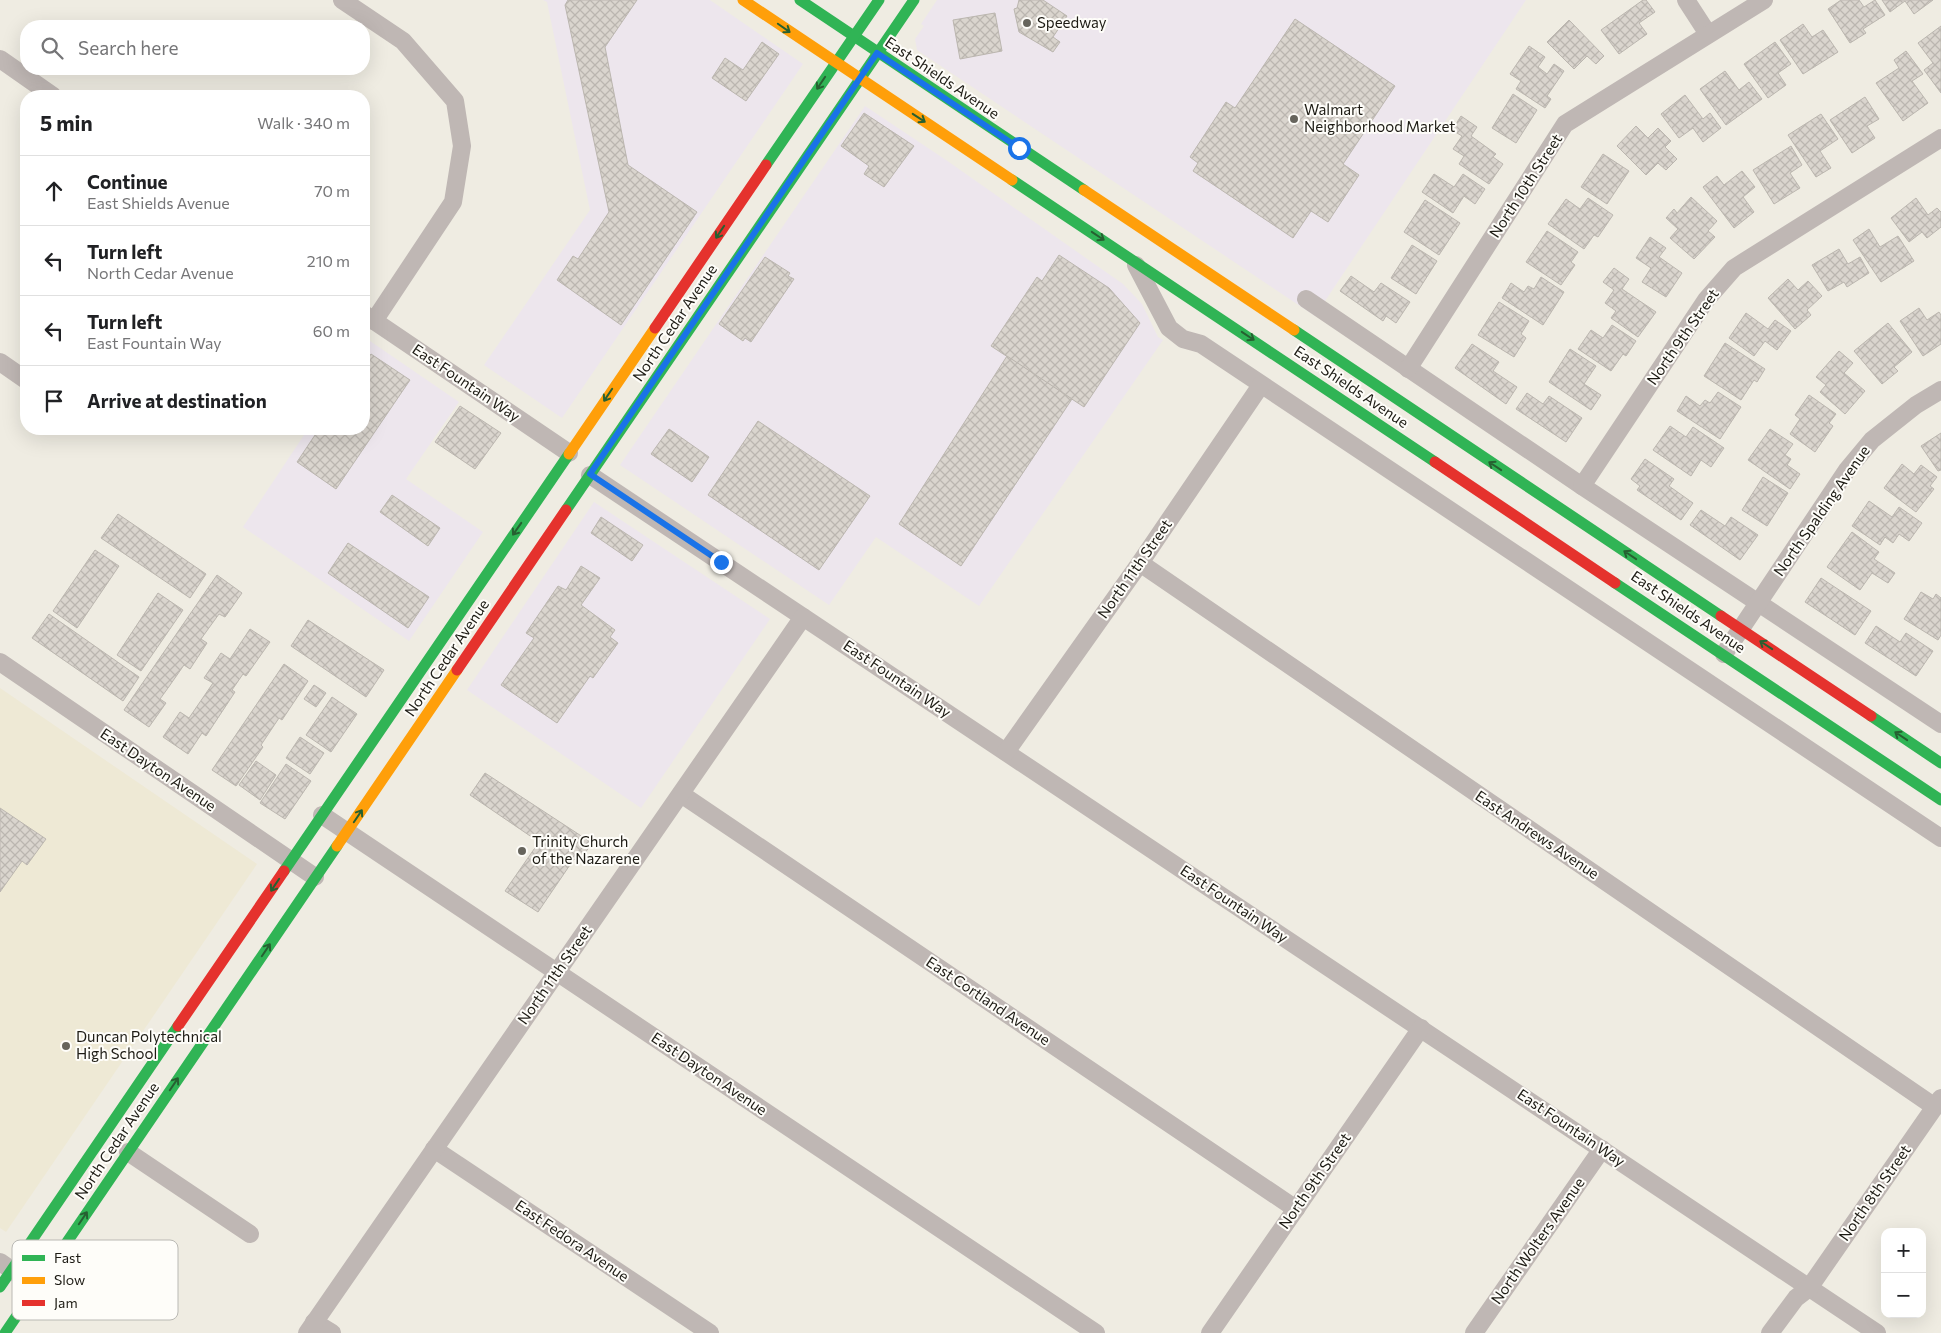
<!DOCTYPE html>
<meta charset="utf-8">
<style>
body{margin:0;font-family:Commissioner,sans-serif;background:#f6f6f6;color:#202124}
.controls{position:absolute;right:15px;bottom:15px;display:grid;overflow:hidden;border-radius:10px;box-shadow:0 5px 20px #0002}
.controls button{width:45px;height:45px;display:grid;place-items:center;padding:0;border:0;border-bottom:1px solid #e0e0e0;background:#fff;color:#202124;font:25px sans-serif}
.stop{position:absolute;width:15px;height:15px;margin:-11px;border:4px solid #1a73e8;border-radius:50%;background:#fff}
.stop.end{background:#1a73e8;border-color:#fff;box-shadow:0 1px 5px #0008}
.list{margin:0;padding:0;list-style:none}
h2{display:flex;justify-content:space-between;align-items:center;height:65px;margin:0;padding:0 20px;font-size:21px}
h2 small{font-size:16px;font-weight:400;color:#757577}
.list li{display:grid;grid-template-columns:32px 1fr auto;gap:15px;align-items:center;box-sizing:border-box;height:70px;padding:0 20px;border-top:1px solid #e0e0e0}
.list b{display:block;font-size:19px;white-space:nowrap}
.list p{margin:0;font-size:16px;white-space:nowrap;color:#757577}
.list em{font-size:16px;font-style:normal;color:#757577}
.icon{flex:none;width:28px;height:28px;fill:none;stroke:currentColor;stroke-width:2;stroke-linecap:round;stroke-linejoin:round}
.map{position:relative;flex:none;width:1941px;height:1333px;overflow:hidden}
.search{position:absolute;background:#fff;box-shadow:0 5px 20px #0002;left:20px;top:20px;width:350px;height:55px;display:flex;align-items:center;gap:12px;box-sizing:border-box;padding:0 18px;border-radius:20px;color:#757577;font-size:19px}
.panel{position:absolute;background:#fff;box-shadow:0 5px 20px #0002;left:20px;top:90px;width:350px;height:345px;border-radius:20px}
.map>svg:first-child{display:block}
</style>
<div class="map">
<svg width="1941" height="1333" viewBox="0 0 1941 1333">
<defs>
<pattern id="building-cross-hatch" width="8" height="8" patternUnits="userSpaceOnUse" patternTransform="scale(1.25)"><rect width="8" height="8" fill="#dad5ce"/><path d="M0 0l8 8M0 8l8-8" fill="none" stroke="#bbb6b0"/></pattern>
</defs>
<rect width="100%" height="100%" fill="#efece2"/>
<g fill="#ede6ed">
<path d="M543 0H710L803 64 562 418 484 365 590 210 547 2Z"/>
<path d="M937 0H1526L1315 316 917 50 915 39 924 26 921 24Z"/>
<path d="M865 106 946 160 1123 284 1142 304 1158 337 1163 340 979 606 876 537 829 605 620 465Z"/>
<path d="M367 339 459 402 406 479 483 532 409 641 243 527 308 429H364V344Z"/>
<path d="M594 502 770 619 641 808 467 690Z"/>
</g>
<path fill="#eee9d5" d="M0 688 257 864 6 1232 0 1228Z"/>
<g fill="url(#building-cross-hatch)" stroke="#bbb6af">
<path d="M568 0H637L605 47 628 165 697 212 621 325 557 280 573 256 578 259 609 212 565 5Z"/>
<path d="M1019 0H1043L1067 16 1053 37 1060 42 1053 52 1019 32 1014 9 1017 8Z"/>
<path d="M1643 0H1646L1655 12 1639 23 1647 34 1619 54 1601 30Z"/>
<path d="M1841 0H1859L1864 7 1875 0 1885 15 1863 29 1866 33 1850 43 1828 9Z"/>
<path d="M1882 0H1933L1914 14 1905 1 1890 12Z"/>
<path d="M995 13 1002 51 960 59 953 20Z"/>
<path d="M1295 19 1395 86 1343 164 1359 175 1328 222 1311 211 1293 238 1193 171 1198 163 1190 157 1226 102 1235 108Z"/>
<path d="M1569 20 1604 56 1596 64 1587 56 1574 69 1547 42Z"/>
<path d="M1803 24 1812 37 1823 30 1838 52 1803 74 1780 40Z"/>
<path d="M1941 26V93L1924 70 1933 63 1918 43Z"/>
<path d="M762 42 779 54 746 101 712 78 725 58 743 70Z"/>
<path d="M1775 42 1791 64 1778 73 1786 85 1768 98 1744 64Z"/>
<path d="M1529 46 1545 57 1538 67 1547 74 1554 64 1564 71 1547 96 1551 99 1545 108 1516 89 1521 81 1510 74Z"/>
<path d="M1906 51 1923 74 1912 81 1928 103 1903 121 1876 83 1899 68 1894 60Z"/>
<path d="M1725 71 1739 90 1749 82 1762 99 1726 125 1700 89Z"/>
<path d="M1513 94 1537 110 1516 143 1492 128Z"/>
<path d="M1685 95 1703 119 1710 113 1721 128 1703 142 1693 128 1679 138 1661 114Z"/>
<path d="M1865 97 1879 119 1867 126 1875 138 1852 153 1830 120Z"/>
<path d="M864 113 914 146 884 187 864 174 869 166 841 146Z"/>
<path d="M1821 114 1838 139 1820 151 1831 168 1816 177 1788 135Z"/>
<path d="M1461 116 1477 127 1471 136 1496 154 1493 157 1503 164 1489 184 1459 164 1464 156 1453 149 1462 136 1452 130Z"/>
<path d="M1636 126 1648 138 1658 128 1671 141 1665 147 1677 159 1666 170 1658 163 1646 175 1617 146Z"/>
<path d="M1791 146 1802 165 1790 173 1800 188 1774 204 1753 170Z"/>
<path d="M1603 154 1629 171 1607 204 1581 187Z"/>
<path d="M1742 171 1755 187 1743 197 1754 212 1734 228 1703 187 1717 176 1724 185Z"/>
<path d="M1434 174 1454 187 1463 174 1485 189 1475 204 1464 196 1453 213 1422 192Z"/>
<path d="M1691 197 1717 221 1708 231 1715 237 1694 259 1670 238 1678 229 1666 218 1674 209 1677 213Z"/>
<path d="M1588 198 1613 215 1598 237 1594 235 1584 249 1548 224 1566 199 1580 209Z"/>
<path d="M1916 198 1928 215 1937 208 1941 212V227L1927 238 1922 232 1909 242 1891 218Z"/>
<path d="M1425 200 1460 223 1439 255 1404 232Z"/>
<path d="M1869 229 1880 247 1898 236 1914 261 1881 282 1853 240Z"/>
<path d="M1547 231 1578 252 1571 262 1575 265 1561 285 1526 262Z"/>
<path d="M1650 237 1666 248 1659 257 1682 273 1666 297 1642 282 1651 268 1636 258Z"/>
<path d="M1412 245 1437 261 1416 294 1391 278Z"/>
<path d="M1839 249 1848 264 1860 257 1869 273 1847 287 1844 282 1828 291 1812 265Z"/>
<path d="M1059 255 1109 288 1140 323 1084 407 991 346 1037 277 1042 281Z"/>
<path d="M765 257 790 273 788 276 794 279 751 342 745 338 743 341 719 324Z"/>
<path d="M1614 268 1629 279 1622 289 1656 312 1638 337 1611 318 1616 311 1605 303 1614 290 1603 282Z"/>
<path d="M1351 276 1374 292 1381 283 1410 302 1396 323 1386 316 1383 321 1340 291Z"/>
<path d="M1541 277 1564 292 1543 325 1502 298 1511 283 1524 292 1528 286 1534 289Z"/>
<path d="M1788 279 1798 290 1808 281 1822 296 1807 310 1811 315 1795 329 1768 298Z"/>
<path d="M1499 302 1529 321 1521 334 1526 338 1514 357 1478 335Z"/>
<path d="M1919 308 1927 320 1939 312 1941 315V344L1923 356 1900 321Z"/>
<path d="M1746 313 1768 329 1775 320 1791 331 1777 350 1765 341 1754 356 1729 338Z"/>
<path d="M1888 323 1912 352 1894 367 1898 371 1882 384 1854 351Z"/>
<path d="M1612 325 1636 341 1626 356 1623 354 1611 371 1578 349 1591 330 1603 338Z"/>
<path d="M1725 343 1765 369 1757 382 1754 380 1741 400 1704 376Z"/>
<path d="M1472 344 1499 362 1493 371 1517 387 1506 404 1455 368Z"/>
<path d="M1570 349 1596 366 1584 384 1601 395 1591 410 1549 382Z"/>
<path d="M1839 351 1853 363 1844 373 1865 391 1845 414 1820 392 1826 385 1816 377Z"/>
<path d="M371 354 410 380 336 489 297 462 319 429H364V364Z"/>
<path d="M1007 356 1072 399 961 566 899 524Z"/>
<path d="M1718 392 1741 407 1720 439 1677 411 1686 396 1700 406 1705 400 1710 403Z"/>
<path d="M1527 393 1543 404 1549 396 1582 418 1566 442 1516 409Z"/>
<path d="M1809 395 1836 414 1829 423 1833 426 1815 452 1790 434 1800 419 1795 415Z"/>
<path d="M460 406 501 433 475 469 435 442Z"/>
<path d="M758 421 870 496 819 570 708 495Z"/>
<path d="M1670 426 1686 437 1693 427 1724 448 1711 467 1701 460 1691 476 1653 450Z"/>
<path d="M669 429 709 457 692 482 651 454Z"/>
<path d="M1770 429 1793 444 1785 455 1791 459 1787 465 1800 474 1790 489 1748 460Z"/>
<path d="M1941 433V470L1938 471 1921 446Z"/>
<path d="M1645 459 1674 479 1669 486 1693 503 1681 520 1637 490 1640 486 1631 479Z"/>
<path d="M1902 464 1914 474 1921 465 1937 477 1930 486 1934 489 1916 512 1884 488Z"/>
<path d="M1763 477 1788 493 1767 526 1742 510Z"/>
<path d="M392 495 440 528 428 546 380 512Z"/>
<path d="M1869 501 1892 517 1899 507 1922 523 1909 541 1899 534 1893 543 1885 537 1880 545 1852 526Z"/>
<path d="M1701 510 1725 526 1731 517 1758 535 1740 560 1690 525Z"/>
<path d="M118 514 206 574 190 598 101 538Z"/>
<path d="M601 517 643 545 632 561 591 533Z"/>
<path d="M1852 532 1879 552 1874 559 1895 573 1888 583 1872 573 1860 590 1827 567Z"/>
<path d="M348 543 429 597 408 628 328 573Z"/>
<path d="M95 550 119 566 77 628 53 611Z"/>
<path d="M581 566 600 578 581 605 615 630 610 637 618 643 593 678 590 676 557 723 501 685 534 638 526 633 558 586 566 590Z"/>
<path d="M217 575 242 593 225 617 219 614 206 632 201 639 207 643 190 669 184 665 168 688 160 699 166 703 149 727 124 710Z"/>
<path d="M1821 578 1871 611 1855 635 1805 602Z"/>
<path d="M1921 592 1933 599 1936 594 1941 598V635L1938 640 1904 619Z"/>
<path d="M158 593 183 610 141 671 117 655Z"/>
<path d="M49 614 139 677 123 701 32 638Z"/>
<path d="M308 620 384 670 366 697 291 646Z"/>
<path d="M1876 626 1900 642 1906 633 1933 651 1916 676 1865 643Z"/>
<path d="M250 629 270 642 246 676 243 674 232 690 235 692 206 736 202 733 188 754 163 737 180 712 189 718 213 683 204 678 221 653 230 659Z"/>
<path d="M284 664 308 681 282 720 279 718 261 745 263 747 236 786 212 770Z"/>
<path d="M314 685 326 693 316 707 304 699Z"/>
<path d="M332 697 357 714 331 752 306 735Z"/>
<path d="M300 737 324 753 310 774 286 758Z"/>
<path d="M256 761 276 775 260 800 239 785Z"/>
<path d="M286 764 311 781 285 819 260 803Z"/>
<path d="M485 773 592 843 578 863 574 859 538 912 505 891 539 842 470 795Z"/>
<path d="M0 808 46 839 27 865 22 861 0 892Z"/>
</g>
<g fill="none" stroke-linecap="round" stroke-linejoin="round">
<g stroke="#bfb7b4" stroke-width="18">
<path d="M342 0 403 41 455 101 462 146 453 202 374 321"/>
<path d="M1686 0 1708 34"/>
<path d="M0 59 53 96"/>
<path d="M1136 265 1169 328 1183 339 1201 344 1941 838"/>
<path d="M1306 299 1582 486 1941 724"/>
<path d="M364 314 569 453"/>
<path d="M0 362 26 380"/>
<path d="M1408 369 1565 124 1764 0"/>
<path d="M590 475 1877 1333"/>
<path d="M1582 486 1706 300 1734 268 1941 138"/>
<path d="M1140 563 1935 1107"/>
<path d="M1724 654 1847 470 1872 440 1916 405 1941 390"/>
<path d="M0 662 315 877"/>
<path d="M1006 752 1140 563 1261 385"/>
<path d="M681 794 1296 1209"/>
<path d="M322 815 1096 1333"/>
<path d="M434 1149 710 1333"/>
<path d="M128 1152 250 1234"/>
<path d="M0 1262 36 1287"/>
<path d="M314 1322 332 1333"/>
<path d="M307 1333 803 617"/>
<path d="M1210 1333 1421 1028"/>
<path d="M1474 1333 1602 1149"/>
<path d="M1770 1333 1796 1298 1809 1288 1941 1098"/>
</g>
<g stroke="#30b455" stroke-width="11">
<path d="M800 0 1084 190"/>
<path d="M766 165 879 0"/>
<path d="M1012 180 1435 462"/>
<path d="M1294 330 1721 616"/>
<path d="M566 510 914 0"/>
<path d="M1615 583 1941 800"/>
<path d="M1871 716 1941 763"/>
<path d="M284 871 569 454"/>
<path d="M0 1287 178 1026"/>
<path d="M5 1333 337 846"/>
</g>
<g stroke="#ff9f0a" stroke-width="11">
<path d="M743 0 1012 180"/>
<path d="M1084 190 1294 330"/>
<path d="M569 454 655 328"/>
<path d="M337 846 457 670"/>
</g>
<g stroke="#e5322d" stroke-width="11">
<path d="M655 328 766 165"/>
<path d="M1435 462 1615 583"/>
<path d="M1721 616 1871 716"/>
<path d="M457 670 566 510"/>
<path d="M178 1026 284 871"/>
</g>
</g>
<defs><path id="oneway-shaft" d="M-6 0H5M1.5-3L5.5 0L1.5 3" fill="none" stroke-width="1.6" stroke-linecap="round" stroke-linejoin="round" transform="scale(1.25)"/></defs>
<g stroke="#266031">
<use href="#oneway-shaft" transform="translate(784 28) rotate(35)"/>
<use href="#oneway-shaft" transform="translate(821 83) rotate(124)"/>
<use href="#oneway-shaft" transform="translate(919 118) rotate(33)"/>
<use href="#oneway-shaft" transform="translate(720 232) rotate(124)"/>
<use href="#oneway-shaft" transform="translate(1098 236) rotate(34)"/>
<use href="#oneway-shaft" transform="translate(1248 336) rotate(34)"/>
<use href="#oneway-shaft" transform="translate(608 395) rotate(124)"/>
<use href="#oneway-shaft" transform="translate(1495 466) rotate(-146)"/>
<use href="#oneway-shaft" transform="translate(517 529) rotate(125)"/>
<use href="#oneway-shaft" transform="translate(1630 555) rotate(-146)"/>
<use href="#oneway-shaft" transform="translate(1766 645) rotate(-146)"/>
<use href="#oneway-shaft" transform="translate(1901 736) rotate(-146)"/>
<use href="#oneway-shaft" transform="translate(358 816) rotate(-56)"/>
<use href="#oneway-shaft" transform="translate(275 885) rotate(124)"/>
<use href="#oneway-shaft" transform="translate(266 950) rotate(-56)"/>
<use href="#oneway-shaft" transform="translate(174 1084) rotate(-56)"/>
<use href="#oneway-shaft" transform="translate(83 1218) rotate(-56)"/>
</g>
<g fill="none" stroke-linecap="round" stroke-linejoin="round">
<path stroke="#1a73e8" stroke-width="6" d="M721 562 590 474 877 53 1019 148"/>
</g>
<g fill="#66645c" stroke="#fefdf9" stroke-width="2">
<circle cx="1027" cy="23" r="5"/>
<circle cx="1294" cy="119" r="5"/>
<circle cx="522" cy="851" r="5"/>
<circle cx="66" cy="1046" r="5"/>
</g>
<g text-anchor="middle" stroke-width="4" stroke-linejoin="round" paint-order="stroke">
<g font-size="15" fill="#1d1b14" stroke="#fefdf9" text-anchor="start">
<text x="1037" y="28">Speedway</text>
<text x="1304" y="115">Walmart<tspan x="1304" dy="17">Neighborhood Market</tspan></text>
<text x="532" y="847">Trinity Church<tspan x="532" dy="17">of the Nazarene</tspan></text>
<text x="76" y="1042">Duncan Polytechnical<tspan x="76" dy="17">High School</tspan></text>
</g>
<g font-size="15" fill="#1d1b14" stroke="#fefdf9">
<text transform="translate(942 78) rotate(34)" y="5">East Shields Avenue</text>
<text transform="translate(1526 186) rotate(-57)" y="5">North 10th Street</text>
<text transform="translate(675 323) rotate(-56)" y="5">North Cedar Avenue</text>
<text transform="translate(1683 337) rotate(-55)" y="5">North 9th Street</text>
<text transform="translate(466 383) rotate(34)" y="5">East Fountain Way</text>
<text transform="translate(1351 387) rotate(34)" y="5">East Shields Avenue</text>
<text transform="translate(1822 511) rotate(-55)" y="5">North Spalding Avenue</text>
<text transform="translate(1135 569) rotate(-55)" y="5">North 11th Street</text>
<text transform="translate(1688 612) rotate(34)" y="5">East Shields Avenue</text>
<text transform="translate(447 658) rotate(-56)" y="5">North Cedar Avenue</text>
<text transform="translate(897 679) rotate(34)" y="5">East Fountain Way</text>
<text transform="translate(158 770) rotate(34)" y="5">East Dayton Avenue</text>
<text transform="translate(1537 835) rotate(34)" y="5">East Andrews Avenue</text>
<text transform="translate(1234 904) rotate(34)" y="5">East Fountain Way</text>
<text transform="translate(555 975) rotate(-55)" y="5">North 11th Street</text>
<text transform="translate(988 1001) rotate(34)" y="5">East Cortland Avenue</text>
<text transform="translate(709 1074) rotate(34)" y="5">East Dayton Avenue</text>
<text transform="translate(1571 1128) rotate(34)" y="5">East Fountain Way</text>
<text transform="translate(117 1141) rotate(-56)" y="5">North Cedar Avenue</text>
<text transform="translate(1315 1181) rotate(-55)" y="5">North 9th Street</text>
<text transform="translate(1875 1193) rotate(-55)" y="5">North 8th Street</text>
<text transform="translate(572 1241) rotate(34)" y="5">East Fedora Avenue</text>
<text transform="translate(1538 1241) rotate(-55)" y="5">North Wolters Avenue</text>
</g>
</g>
<rect x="12" y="1240" width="166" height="80" rx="8" fill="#fefdf9" stroke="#bab9b4" stroke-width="1"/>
<rect x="22" y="1255" width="23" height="6" fill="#30b455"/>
<rect x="22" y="1277" width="23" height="7" fill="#ff9f0a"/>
<rect x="22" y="1300" width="23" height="6" fill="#e5322d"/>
<g font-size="14" fill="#1d1b14">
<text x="54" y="1263">Fast</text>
<text x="54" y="1285">Slow</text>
<text x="54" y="1308">Jam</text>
</g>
</svg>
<div class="controls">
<button>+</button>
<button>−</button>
</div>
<div class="stop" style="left:1019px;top:148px"></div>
<div class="stop end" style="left:721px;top:562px"></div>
<div class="search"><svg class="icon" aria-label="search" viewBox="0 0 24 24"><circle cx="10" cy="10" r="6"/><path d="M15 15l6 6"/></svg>Search here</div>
<section class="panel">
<h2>5 min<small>Walk · 340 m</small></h2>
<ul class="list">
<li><svg class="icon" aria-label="ahead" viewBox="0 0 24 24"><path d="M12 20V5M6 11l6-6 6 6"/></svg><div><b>Continue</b><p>East Shields Avenue</p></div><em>70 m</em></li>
<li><svg class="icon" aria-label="left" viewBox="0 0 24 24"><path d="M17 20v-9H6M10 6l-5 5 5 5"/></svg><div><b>Turn left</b><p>North Cedar Avenue</p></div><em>210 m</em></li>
<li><svg class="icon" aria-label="left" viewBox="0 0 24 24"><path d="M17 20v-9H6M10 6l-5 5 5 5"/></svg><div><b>Turn left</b><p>East Fountain Way</p></div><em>60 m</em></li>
<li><svg class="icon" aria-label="arrive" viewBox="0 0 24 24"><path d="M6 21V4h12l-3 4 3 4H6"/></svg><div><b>Arrive at destination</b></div></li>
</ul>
</section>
</div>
